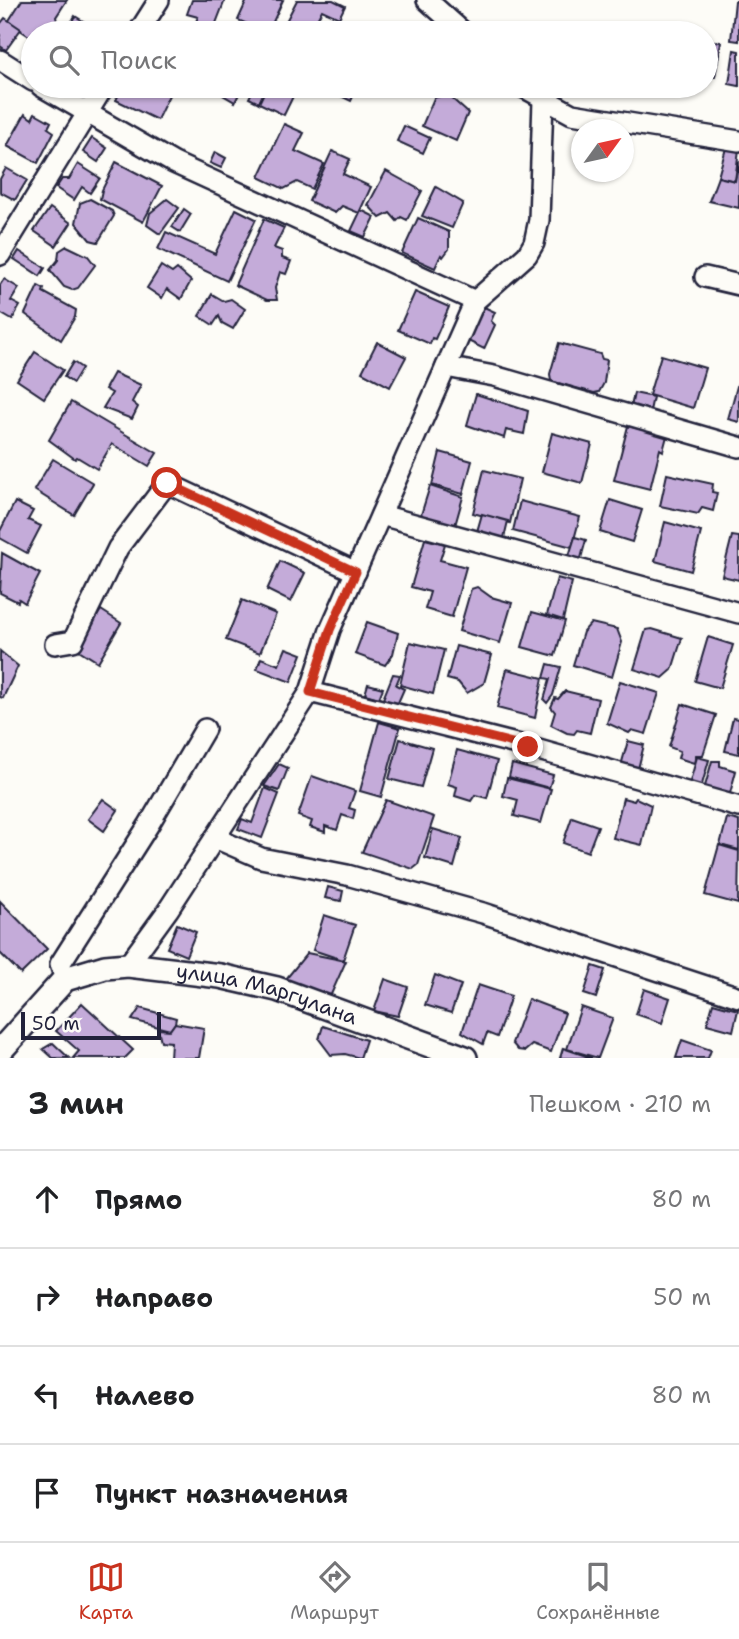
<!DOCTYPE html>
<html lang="ru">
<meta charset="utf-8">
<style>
body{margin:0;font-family:"Shantell Sans",sans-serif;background:#f6f6f6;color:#202124}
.compass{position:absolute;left:571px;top:119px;width:63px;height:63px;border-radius:50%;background:#fff;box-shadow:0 2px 5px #0004;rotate:57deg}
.scale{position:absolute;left:21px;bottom:18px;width:140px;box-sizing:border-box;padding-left:7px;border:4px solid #22223b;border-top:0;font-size:19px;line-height:24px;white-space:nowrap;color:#22223b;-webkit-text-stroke:5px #fdfcf7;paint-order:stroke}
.stop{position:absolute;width:21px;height:21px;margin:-16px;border:5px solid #c8321e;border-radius:50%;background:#fff}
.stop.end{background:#c8321e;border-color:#fff;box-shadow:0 2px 7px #0008}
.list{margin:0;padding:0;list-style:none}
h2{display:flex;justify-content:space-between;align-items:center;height:91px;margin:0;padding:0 28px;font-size:30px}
h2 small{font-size:23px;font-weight:400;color:#757577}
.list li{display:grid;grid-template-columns:46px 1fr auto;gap:21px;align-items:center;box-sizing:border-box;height:98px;padding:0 28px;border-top:2px solid #e0e0e0}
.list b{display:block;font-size:26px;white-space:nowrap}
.list em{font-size:23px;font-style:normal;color:#757577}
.icon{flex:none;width:38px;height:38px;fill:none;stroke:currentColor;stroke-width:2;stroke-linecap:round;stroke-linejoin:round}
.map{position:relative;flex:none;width:739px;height:1058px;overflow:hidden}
.search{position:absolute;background:#fff;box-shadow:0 2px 5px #0004;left:21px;right:21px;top:21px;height:77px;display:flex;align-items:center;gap:18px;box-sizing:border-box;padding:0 24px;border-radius:38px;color:#757577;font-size:26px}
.sheet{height:483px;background:#fff}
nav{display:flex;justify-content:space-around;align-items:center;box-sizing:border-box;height:98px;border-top:2px solid #e0e0e0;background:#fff;font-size:19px;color:#757577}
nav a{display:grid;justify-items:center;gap:4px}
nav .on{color:#c8321e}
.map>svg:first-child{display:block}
</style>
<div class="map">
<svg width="739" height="1058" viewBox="0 0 739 1058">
<rect width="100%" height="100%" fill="#fdfcf7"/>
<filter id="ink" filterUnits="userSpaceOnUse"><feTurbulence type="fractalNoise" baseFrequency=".0143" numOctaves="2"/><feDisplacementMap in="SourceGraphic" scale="14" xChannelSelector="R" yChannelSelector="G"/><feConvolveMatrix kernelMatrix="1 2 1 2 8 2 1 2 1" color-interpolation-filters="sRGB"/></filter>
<g filter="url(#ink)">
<g fill="#c4abd9" stroke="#22223b" stroke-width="2">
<path d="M22 0H67L56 17 58 24 52 33 29 36 8 22Z"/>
<path d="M192 0H225L213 31 195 24 198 17 187 14Z"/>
<path d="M247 0H283L268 33 238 20Z"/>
<path d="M297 0H333L345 6 339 18 322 10 310 33H280Z"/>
<path d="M735 1H739V41L731 40Z"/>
<path d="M75 16 96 29 94 33H65Z"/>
<path d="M5 18 21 29 6 50 0 46V24Z"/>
<path d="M706 40 721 42 715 77 706 76Z"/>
<path d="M734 50 739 51V86L729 84Z"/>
<path d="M123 86H160L171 91 157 120 116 100Z"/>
<path d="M227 86H243L235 102 223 95Z"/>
<path d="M255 86H267L259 103 249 98Z"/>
<path d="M267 86H298L284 115 259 103Z"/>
<path d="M320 86H358L351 101Z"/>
<path d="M447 94 468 113 456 141 422 126 434 98Z"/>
<path d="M35 113 51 122 48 128 54 132 38 163 7 146 25 114 32 119Z"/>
<path d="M284 124 304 133 295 151 324 164 312 189 297 182 284 189 259 177Z"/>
<path d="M404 126 430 138 423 153 397 141Z"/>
<path d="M92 138 107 148 98 162 83 152Z"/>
<path d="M726 148 739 149 735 181 718 177Z"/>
<path d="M332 151 350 159 343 174 371 187 359 213 342 206 335 213 309 201Z"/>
<path d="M215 152 226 158 221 168 210 163Z"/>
<path d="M739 161V208L709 201 718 177 735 181Z"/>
<path d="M116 162 162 186 143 222 100 199 102 190Z"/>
<path d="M78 164 100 178 90 193 82 187 74 200 56 188 62 179H69Z"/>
<path d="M6 168 27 180 15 200 0 192V179Z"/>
<path d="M386 171 422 191 407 220 401 217 397 221 390 213 380 218 368 205Z"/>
<path d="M436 187 463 203 452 228 422 216Z"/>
<path d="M90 199 112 211 114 216 98 242 90 240 76 223 80 203Z"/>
<path d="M167 199 179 208 160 234 147 225 150 213Z"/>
<path d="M50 208 71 223 56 246 34 231Z"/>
<path d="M184 209 191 214 180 232 172 227Z"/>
<path d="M236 209 256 219 227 281 158 249 166 232 215 254Z"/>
<path d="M361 210 375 217 365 237 351 231Z"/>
<path d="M418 218 449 232V249L443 257 441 255 435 268 402 253Z"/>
<path d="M264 219 284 228 274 248 282 251V258L291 261 286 274 280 272 275 288 277 300H267L235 285Z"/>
<path d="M67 246 88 256 95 265 78 288 72 290 64 287 50 270 58 260 59 251Z"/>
<path d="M19 251 45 268 40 276 14 259Z"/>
<path d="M161 266 172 273 177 269 191 281 181 299 167 289 162 298 147 288Z"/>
<path d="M4 279 19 288 11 301 20 306 12 320 0 313V285Z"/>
<path d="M38 286 44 289 43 292 76 310 75 317 61 340 25 314Z"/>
<path d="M415 292 449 307 435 339 432 338 430 344 398 330Z"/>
<path d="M212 294 224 301 231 299 245 309 233 329 222 323 219 316 213 325 199 316Z"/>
<path d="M484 307 495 312 491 321 495 325 484 349 468 341Z"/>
<path d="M377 342 406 357 390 387 362 372Z"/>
<path d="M559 343 600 354 602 359 607 360 604 383 599 392 594 393 551 381 550 374Z"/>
<path d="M35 352 63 370 44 398 17 380Z"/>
<path d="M661 355 705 368 693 408 649 395Z"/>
<path d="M73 362 82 368 73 383 64 377Z"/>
<path d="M114 373 141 385 132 402 138 407 132 419 103 408 112 393 105 389Z"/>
<path d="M739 379V422L728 419Z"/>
<path d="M634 393 653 397 650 411 631 407Z"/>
<path d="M476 394 528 411 524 434 506 430 504 438 467 425Z"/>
<path d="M71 402 157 453 149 466 112 444 97 469 77 457 75 459 49 440Z"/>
<path d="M628 426 667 436 663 451 660 449 650 489 614 480Z"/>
<path d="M552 433 592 444 582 483 542 472Z"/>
<path d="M440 452 472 461 463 494 432 485Z"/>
<path d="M53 459 93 483 74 515 34 490Z"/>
<path d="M484 470 520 479 510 523 473 513Z"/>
<path d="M667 474 713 484 712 492 717 493 713 511 702 508 698 514 660 506Z"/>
<path d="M430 486 463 497 454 529 420 518Z"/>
<path d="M610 500 642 510 632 542 600 532Z"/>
<path d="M520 501 580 517 572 547 513 531Z"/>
<path d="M15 502 33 511 28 520 41 526 27 553 0 538V531Z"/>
<path d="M482 514 508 521 503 542 476 535Z"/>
<path d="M665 522 701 532 691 571 655 561Z"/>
<path d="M732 536 739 537V580L722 576Z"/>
<path d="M575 537 586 540 580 562 568 559Z"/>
<path d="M425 539 445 544 440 560 466 567 452 617 425 609 430 592 411 587Z"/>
<path d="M2 553 40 574 25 603 19 599 18 602 0 593Z"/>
<path d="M280 561 305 573 291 602 267 590Z"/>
<path d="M557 578 572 582 563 620 547 615Z"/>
<path d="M477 587 491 597 512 603 500 643 459 631 471 589Z"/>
<path d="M242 600 276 614 260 653 226 640Z"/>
<path d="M101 610 121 623 98 662 74 647 93 616 96 618Z"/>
<path d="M532 612 565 621 555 656 522 647Z"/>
<path d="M367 622 398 633 393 654 385 665 355 654Z"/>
<path d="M591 623 617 629 622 642 612 677 573 665 583 632Z"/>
<path d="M652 629 682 638 672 670 663 678 634 669 646 630Z"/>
<path d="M708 637 733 645 720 688 695 681Z"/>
<path d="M410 642 444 650 433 694 400 685Z"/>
<path d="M456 646 492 655 484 683 467 693 458 682 447 679Z"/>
<path d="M286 648 302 654 291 682 257 669 261 658 279 665Z"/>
<path d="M0 651 18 666 3 698 0 697Z"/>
<path d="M548 664 561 667 553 695 547 703 544 700 550 679 544 678Z"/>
<path d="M507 669 543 678 535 718 497 708Z"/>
<path d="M393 674 400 675 396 685 404 689 397 705 383 699Z"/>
<path d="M620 681 659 693 646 734 632 730 629 733 607 723Z"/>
<path d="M368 684 383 688 379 698 365 694Z"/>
<path d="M565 691 598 699 590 733 577 730 574 734 567 733 551 725 555 712 551 707 555 698 558 699Z"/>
<path d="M682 704 716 715 703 755H696L694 763 678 758 680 751 669 747Z"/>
<path d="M733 718 739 719V754L725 751Z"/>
<path d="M379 722 400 728 381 797 360 791Z"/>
<path d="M400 739 432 748 421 787 389 779Z"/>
<path d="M628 741 644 745 637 773 620 769Z"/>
<path d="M457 750 497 761 487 798 475 795 471 801 455 796 457 787 448 784Z"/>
<path d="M697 757 709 760 701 788 689 785Z"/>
<path d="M712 761H720V766L736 771 729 797 704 790Z"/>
<path d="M279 764 288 768 279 791 264 786Z"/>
<path d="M512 764 553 775 549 788 509 777Z"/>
<path d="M312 776 355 791 349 808 355 810 353 819 342 815 337 830 325 826V832L310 827 312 821 298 816Z"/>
<path d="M507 778 551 789 541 823 514 816 518 800 503 796Z"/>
<path d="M265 788 279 794 262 838 238 829 242 819 252 823Z"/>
<path d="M623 798 634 801 636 798 651 805 642 845 613 838Z"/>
<path d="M103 799 118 810 104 831 88 819Z"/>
<path d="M386 800 434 817 418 865 413 869 362 852Z"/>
<path d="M572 817 598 826 588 852 563 843Z"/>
<path d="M727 818 739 821V850L720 845Z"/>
<path d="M433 829 462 838 454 867 425 858Z"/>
<path d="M719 845 739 851 738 904 705 895Z"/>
<path d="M328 887 343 891 341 901 325 898Z"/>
<path d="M0 901 47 949 21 974 0 953Z"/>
<path d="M324 915 355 925 343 960 313 950Z"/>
<path d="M177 924 196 932 186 956 167 948Z"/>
<path d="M307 953 346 961 329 999 286 979Z"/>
<path d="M593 966 605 970 596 998 584 994Z"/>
<path d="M435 975 461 985 451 1013 425 1005Z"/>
<path d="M385 979 408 987 398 1016 374 1011Z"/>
<path d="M478 985 511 996 497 1037 487 1033 483 1044 462 1032Z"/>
<path d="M644 989 670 998 662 1023 636 1014Z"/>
<path d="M528 999 565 1013 551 1052 532 1045 525 1051 518 1050 512 1043Z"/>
<path d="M82 1003 133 1050 125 1058H73L79 1051 56 1031Z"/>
<path d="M713 1003 738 1010 733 1031 707 1024Z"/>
<path d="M581 1007 613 1018 598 1058 567 1049Z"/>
<path d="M140 1008 176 1018 175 1023 170 1030 132 1020Z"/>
<path d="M175 1023 204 1028 199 1058H170L171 1042 161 1041 158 1029 170 1030Z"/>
<path d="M323 1026 366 1040 360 1058 345 1054 331 1055 319 1039Z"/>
<path d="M682 1040 711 1050 708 1058H676Z"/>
<path d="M53 1043 69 1058H53L43 1049Z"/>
<path d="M563 1048 592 1058H560Z"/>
</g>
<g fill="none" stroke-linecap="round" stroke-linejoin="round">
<g stroke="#22223b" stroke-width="24">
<g id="minor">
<path d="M427 0 464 33"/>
<path d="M138 33 159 0"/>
<path d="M0 60 33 81"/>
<path d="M41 86 174 163 475 301"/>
<path d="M521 86 572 114 739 141"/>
<path d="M0 255 104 86"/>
<path d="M705 277 739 285"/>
<path d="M446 367 494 376 739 447"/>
<path d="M381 515 739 613"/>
<path d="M55 644 73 641 118 548 167 483 356 572"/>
<path d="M310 692 528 747 739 807"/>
<path d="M215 838 261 858 347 875 483 913 739 997"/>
<path d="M128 965 168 910 310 692 330 630 475 301 527 255 534 243 539 220 543 100"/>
<path d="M65 979 60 964 148 826 205 729"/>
</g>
</g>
<g stroke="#22223b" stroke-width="28">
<g id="tertiary">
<path id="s1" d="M0 1051 65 979 105 967 128 965 220 976 277 989 465 1058"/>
</g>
</g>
<use href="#minor" stroke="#fdfcf7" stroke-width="19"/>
<use href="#tertiary" stroke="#fdfcf7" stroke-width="23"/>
</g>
</g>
<g fill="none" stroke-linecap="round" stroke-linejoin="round" filter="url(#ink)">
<path stroke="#c8321e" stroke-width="9" d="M167 483 356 572 330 630 310 692 528 747"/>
</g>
<g text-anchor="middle" stroke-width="7" stroke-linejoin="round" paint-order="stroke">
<g font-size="21" fill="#22223b" stroke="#fdfcf7">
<text dy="7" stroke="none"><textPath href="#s1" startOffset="304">улица Маргулана</textPath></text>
</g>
</g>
</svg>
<svg class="compass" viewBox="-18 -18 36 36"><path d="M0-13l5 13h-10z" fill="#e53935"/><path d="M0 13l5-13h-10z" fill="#757577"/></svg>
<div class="scale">50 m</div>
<div class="stop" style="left:167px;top:483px"></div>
<div class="stop end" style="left:528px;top:747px"></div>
<div class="search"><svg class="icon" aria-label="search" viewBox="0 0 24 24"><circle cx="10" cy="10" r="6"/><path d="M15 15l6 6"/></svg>Поиск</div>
</div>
<section class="sheet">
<h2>3 мин<small>Пешком · 210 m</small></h2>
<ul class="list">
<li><svg class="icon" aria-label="ahead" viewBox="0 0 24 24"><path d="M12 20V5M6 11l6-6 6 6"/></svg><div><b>Прямо</b></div><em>80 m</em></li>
<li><svg class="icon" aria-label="right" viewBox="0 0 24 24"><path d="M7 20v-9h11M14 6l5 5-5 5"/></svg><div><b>Направо</b></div><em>50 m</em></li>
<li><svg class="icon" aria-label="left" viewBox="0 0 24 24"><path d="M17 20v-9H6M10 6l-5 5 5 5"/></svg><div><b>Налево</b></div><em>80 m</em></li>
<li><svg class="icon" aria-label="arrive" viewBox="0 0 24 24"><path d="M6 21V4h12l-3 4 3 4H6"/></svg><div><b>Пункт назначения</b></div></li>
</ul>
</section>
<nav>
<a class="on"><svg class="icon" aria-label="map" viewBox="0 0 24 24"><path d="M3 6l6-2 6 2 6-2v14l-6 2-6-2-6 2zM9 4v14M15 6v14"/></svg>Карта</a>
<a><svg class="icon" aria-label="directions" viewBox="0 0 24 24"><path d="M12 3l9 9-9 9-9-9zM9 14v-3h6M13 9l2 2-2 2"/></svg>Маршрут</a>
<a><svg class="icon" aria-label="saved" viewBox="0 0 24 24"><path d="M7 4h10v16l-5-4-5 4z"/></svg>Сохранённые</a>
</nav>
